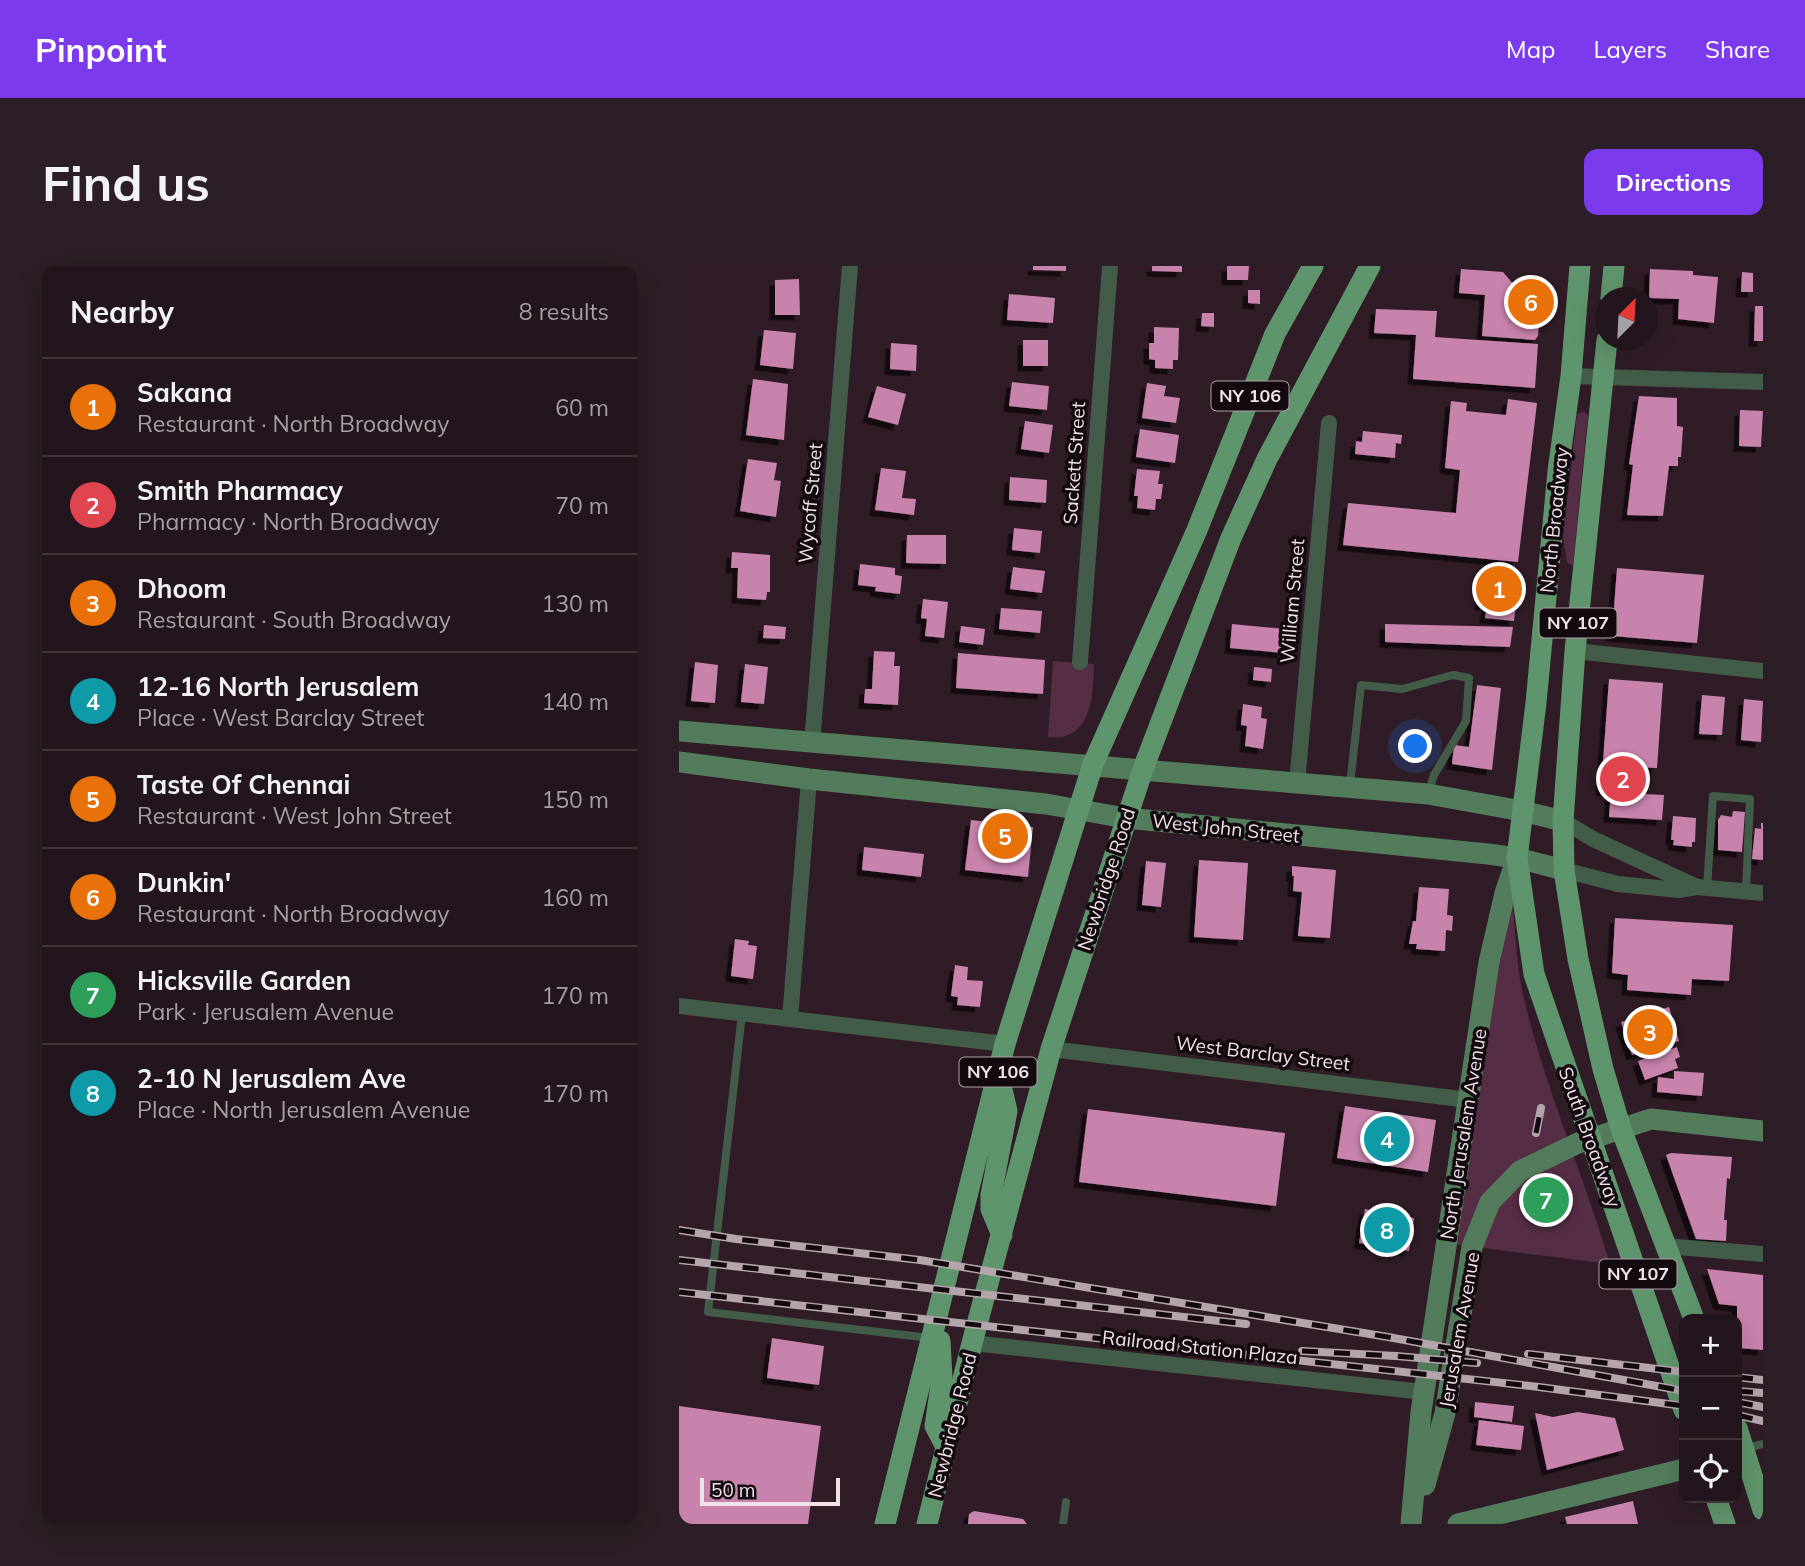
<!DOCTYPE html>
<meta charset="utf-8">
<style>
body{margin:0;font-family:Mulish,sans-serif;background:#2b1e26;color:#f1f3f6}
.controls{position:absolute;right:21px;bottom:21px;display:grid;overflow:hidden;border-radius:14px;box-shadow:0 7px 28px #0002}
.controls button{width:63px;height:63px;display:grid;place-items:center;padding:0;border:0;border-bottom:2px solid #40343b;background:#23151d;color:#f1f3f6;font:35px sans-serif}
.compass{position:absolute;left:916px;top:21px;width:63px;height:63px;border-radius:50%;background:#23151d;box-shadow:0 7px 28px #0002;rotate:24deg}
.scale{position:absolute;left:21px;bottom:18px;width:140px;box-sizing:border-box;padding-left:7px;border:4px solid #efe2e9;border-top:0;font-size:19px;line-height:24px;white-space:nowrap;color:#efe2e9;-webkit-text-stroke:5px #120a0e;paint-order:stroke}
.you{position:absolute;left:737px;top:481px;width:24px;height:24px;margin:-18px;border:5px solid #fff;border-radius:50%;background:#1a73e8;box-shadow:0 0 0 10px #1a73e833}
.badge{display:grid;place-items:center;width:46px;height:46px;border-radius:50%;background:#7c3aed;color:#fff;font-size:23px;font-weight:700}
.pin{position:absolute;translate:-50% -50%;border:4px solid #fff;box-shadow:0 2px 7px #0006}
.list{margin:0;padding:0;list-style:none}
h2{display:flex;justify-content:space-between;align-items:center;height:91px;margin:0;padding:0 28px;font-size:30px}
h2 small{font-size:23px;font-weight:400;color:#a39fa4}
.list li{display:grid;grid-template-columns:46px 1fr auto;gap:21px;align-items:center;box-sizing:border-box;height:98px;padding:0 28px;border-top:2px solid #40343b}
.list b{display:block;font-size:26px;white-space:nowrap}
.list p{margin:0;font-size:23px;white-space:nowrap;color:#a39fa4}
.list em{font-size:23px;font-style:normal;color:#a39fa4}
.icon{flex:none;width:38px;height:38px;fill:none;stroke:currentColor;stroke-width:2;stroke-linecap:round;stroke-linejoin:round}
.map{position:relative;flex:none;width:1084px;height:1258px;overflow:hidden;border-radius:14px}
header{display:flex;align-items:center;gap:42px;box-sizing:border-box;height:98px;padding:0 35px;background:#7c3aed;color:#fff}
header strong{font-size:33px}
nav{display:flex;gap:38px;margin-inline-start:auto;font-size:24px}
.intro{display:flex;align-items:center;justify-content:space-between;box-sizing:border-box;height:168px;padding:0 42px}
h1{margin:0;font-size:49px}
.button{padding:18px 32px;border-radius:14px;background:#7c3aed;color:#fff;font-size:24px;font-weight:700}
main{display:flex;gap:42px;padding:0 42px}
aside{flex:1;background:#23151d;border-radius:14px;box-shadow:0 7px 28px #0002}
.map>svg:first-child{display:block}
</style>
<header>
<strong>Pinpoint</strong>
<nav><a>Map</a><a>Layers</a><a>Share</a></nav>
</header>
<div class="intro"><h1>Find us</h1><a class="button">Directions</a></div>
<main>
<aside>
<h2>Nearby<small>8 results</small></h2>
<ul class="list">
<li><span class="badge" style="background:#e8710a">1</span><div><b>Sakana</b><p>Restaurant · North Broadway</p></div><em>60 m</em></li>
<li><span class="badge" style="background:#e0444e">2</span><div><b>Smith Pharmacy</b><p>Pharmacy · North Broadway</p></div><em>70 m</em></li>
<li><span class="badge" style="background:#e8710a">3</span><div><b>Dhoom</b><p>Restaurant · South Broadway</p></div><em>130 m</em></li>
<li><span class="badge" style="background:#0f9aa8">4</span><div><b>12-16 North Jerusalem</b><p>Place · West Barclay Street</p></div><em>140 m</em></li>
<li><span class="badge" style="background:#e8710a">5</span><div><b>Taste Of Chennai</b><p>Restaurant · West John Street</p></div><em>150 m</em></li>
<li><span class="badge" style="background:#e8710a">6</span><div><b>Dunkin'</b><p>Restaurant · North Broadway</p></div><em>160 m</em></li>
<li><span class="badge" style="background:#2e9e5b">7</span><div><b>Hicksville Garden</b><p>Park · Jerusalem Avenue</p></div><em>170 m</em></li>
<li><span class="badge" style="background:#0f9aa8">8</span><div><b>2-10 N Jerusalem Ave</b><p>Place · North Jerusalem Avenue</p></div><em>170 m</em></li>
</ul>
</aside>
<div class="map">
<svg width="1084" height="1258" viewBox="0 0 1084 1258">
<defs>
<filter id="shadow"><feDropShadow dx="-5.5" dy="5.5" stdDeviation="0" flood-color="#0009"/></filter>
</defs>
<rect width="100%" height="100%" fill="#2f1c27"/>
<g fill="#552d45">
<path d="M905 146 909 149 894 299 888 297 884 270 898 148Z"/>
<path d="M374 395 415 398C414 421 415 462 386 470 381 472 374 471 369 471Z"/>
<path d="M833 629C836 660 837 694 843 724 864 818 904 906 931 998L772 978 825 652Z"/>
</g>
<g fill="#c783ac" filter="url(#shadow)">
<path d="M354 0H387V5L354 4Z"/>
<path d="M473 0H503V6L473 5Z"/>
<path d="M548 0H570L569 14H548Z"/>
<path d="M782 3 824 6 835 19 833 31 862 33 859 70 856 74 803 70 806 29 780 27Z"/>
<path d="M971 3 1014 5V9L1039 11 1035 57 999 53 1000 33 970 32Z"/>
<path d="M1063 6 1074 7V26H1062Z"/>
<path d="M120 13 121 49H96V14Z"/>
<path d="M569 24H581V38L569 37Z"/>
<path d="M330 28 376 32 374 57 328 54Z"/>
<path d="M1076 40H1084V75H1075Z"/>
<path d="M697 43 758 45 756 71 859 78 856 122 734 113 737 69 695 67Z"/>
<path d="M523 47H535V61L522 60Z"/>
<path d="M475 61 500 62 499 94H494V103L476 102V94L470 93V77H475Z"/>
<path d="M85 64 117 67 114 103 81 99Z"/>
<rect x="344" y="74" width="25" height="26"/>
<path d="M212 77 238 79 237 105 211 103Z"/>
<path d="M74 113 109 118 105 174 67 169Z"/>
<path d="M333 116 370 120 368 144 330 140Z"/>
<path d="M468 117 487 120 485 130 501 132 497 157 463 152Z"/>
<path d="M198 120 227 128 219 159 189 151Z"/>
<path d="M960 130 998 132V160L1004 161 1002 191H999V200H990L984 250 948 249 954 199 950 198Z"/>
<path d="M829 133 858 137 839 296 664 279 669 237 777 247 781 204 766 202 772 135 788 137 787 145 827 149Z"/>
<path d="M1061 144 1084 145 1082 181 1060 180Z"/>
<path d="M346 155 374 159 370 187 342 183Z"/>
<path d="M461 163 500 169 496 197 457 191Z"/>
<path d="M684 165 723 169 722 178 717 177 716 192 676 188 677 175 683 176Z"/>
<path d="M69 193 98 197 95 214 102 215 97 251 61 245Z"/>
<path d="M202 202 227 205 223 232 237 233 235 249 196 244Z"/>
<path d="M458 203 481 205 479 218H484L482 233H477L476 244 458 242 459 230H455Z"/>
<path d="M331 211 368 214 367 237 330 234Z"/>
<path d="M335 262 363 265 361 287 333 284Z"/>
<path d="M228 269H267V298L227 297Z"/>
<path d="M53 286 91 289V326H88L87 334 58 332 59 302H52Z"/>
<path d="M181 298 216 302V309L223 310 221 328 196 325 197 321 179 319Z"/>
<path d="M334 301 366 305 363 327 331 323Z"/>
<path d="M938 302 1025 309 1018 377 933 370Z"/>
<path d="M805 304 840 308 835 355 806 352 808 339 801 338Z"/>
<path d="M244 333 269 336 265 372 246 370 248 353 242 352Z"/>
<path d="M322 342 363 345 361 367 320 363Z"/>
<path d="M553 358 606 363 604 387 551 382Z"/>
<path d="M706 358 834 361 831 381 706 376Z"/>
<path d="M85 359 107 361 106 373 84 372Z"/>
<path d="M282 360 306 363 304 379 280 376Z"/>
<path d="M195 385 216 386 215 400H221L219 439 185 437 186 423H193Z"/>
<path d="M279 387 366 394 364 428 277 422Z"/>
<path d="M16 396 39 399 36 437 12 435Z"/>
<path d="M66 398 89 401 85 438 62 436Z"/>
<path d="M575 401 593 403 592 416 574 414Z"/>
<path d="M930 413 984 417 978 502 951 501 966 503 965 528 985 529 983 554 930 551 932 525 922 524Z"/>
<path d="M798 419 822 422 813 504 773 498 775 479 790 481Z"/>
<path d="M1023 429 1046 431 1043 469 1020 468Z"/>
<path d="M1065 433 1084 435 1082 476 1062 474Z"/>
<path d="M564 438 583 441 582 452 588 453 584 483 566 480 568 460 562 459Z"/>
<path d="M1054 545 1066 546 1063 586 1039 584V554L1042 549 1053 551Z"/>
<path d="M994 550 1017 552 1016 576H1013V581L994 579 995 574H992Z"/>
<path d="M292 554 354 561 349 611 286 604Z"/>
<path d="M1082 557H1084V594L1073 593 1076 562 1082 563Z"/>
<path d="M185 581 245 588 242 611 183 604Z"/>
<path d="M520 594 569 597 564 674 515 671Z"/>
<path d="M467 595 487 597 482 641 463 639Z"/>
<path d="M613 600 657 604 651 672 619 670 623 626 614 625 615 610H613Z"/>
<path d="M740 621 770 623 768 649 774 650 773 665 767 664 766 685 737 683 738 678H730L734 655H737Z"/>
<path d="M936 652 1054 659 1050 715 1013 713 1012 729 948 724 949 709 933 707Z"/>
<path d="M56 673 70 675 69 679 78 680 74 713 52 710Z"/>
<path d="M276 699 289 701 288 714 304 715 301 741 278 739 279 731 272 730Z"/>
<path d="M990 741 1000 775 953 789 942 756Z"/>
<path d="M998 781 1001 791 996 793 999 802 966 814 959 795Z"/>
<path d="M995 805 1025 807 1023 830 978 826 979 811 995 813Z"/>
<path d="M666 840 757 854 749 906 658 892Z"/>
<path d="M409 843 606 867 597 940 400 916Z"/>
<path d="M992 887 1053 891 1051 913 1048 912 1045 954H1048L1047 975 1017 973 987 889Z"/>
<path d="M686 943 735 952 730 985 680 977Z"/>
<path d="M1028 1003 1084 1009V1084L1058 1082V1040L1040 1038Z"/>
<path d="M93 1072 145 1080 140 1119 88 1112Z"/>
<path d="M796 1136 835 1140 833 1156 795 1151Z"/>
<path d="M0 1140 142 1160 129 1258H0Z"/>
<path d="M899 1146 936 1152 945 1184 868 1204 856 1147 874 1151Z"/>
<path d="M800 1154 845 1160 842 1184 797 1179Z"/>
<path d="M954 1235 959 1258H888L886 1251Z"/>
<path d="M295 1245 344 1253 348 1258H289L290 1248Z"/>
</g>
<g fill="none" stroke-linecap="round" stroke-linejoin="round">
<g stroke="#435c49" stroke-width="8">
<path d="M671 519 682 419 723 423 774 409 790 412 787 455 755 509 749 528"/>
<path d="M1028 622 1034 530 1071 533 1067 625"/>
<path d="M63 748 29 1046 251 1072"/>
<path d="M1067 1182 1084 1178"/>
<path d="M384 1258 387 1236"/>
</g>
<g stroke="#435c49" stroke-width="16">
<path d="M892 110 1084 116"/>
<path d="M896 385 1084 405"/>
<path d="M401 396 431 0"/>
<path d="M133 478 171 0"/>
<path d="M618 518 650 157"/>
<path d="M884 555 914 573 1018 621"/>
<path d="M885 604 939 618 1000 624 1018 621 1084 627"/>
<path d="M0 740 326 778"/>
<path d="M111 753 130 513"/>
<path d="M372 783 790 834"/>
<path d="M986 980 1084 988"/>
<path d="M293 1077 745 1126"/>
</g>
<g stroke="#537c5d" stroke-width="21">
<path d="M0 465 749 528 843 545 884 555"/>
<path d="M0 496 130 513 367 538 447 552 809 588 838 592 885 604"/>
<path d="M746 1219 766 1147 793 981 811 936 841 905 899 877 972 853 1084 865"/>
<path d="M732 1258 742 1146 810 696 826 627 838 592"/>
<path d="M779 1258 1005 1203"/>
</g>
<g stroke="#5f956c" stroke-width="21">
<path d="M901 0 892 110 879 205 857 437 838 592 855 708 1005 1144"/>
<path d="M932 32 935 0"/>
<path d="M928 74 896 385 884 555 885 604 899 693 924 803 942 863 1015 1053"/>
<path d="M320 811 328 845 312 929V943L323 969"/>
<path d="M257 1073 261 1075 263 1112 256 1160 267 1181"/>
<path d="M1058 1162 1084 1244"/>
<path d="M1037 1232 1046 1258"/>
<path d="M206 1258 326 778 414 498 518 264 596 68 634 0"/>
<path d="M248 1258 293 1077 372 783 464 503 552 272 588 193 691 0"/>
</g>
<g stroke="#b4a5ad" stroke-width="8">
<g id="rail">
<path d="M857 867 862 842"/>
<path d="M0 964 57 973 241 994 709 1071 1005 1125"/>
<path d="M0 994 567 1058"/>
<path d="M0 1026 860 1121 1005 1140"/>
<path d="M623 1085 717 1090 798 1097"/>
<path d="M849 1088 1005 1106"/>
<path d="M1058 1111 1084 1114"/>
<path d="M1058 1125 1084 1127"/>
<path d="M1058 1136 1084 1141"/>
<path d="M1058 1149 1084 1155"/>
</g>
</g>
<use href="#rail" stroke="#120a0e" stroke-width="5" stroke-dasharray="16" stroke-linecap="butt"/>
</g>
<g text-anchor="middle" stroke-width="7" stroke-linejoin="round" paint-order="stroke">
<g fill="#120a0e" stroke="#ada1a7" stroke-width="2">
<rect x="532.5" y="115.5" width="77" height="29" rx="5"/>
<rect x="860.5" y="342.5" width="77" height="29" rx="5"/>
<rect x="280.5" y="791.5" width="77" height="29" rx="5"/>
<rect x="920.5" y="993.5" width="77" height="29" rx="5"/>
</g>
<g font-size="18" font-weight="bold" fill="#efe2e9">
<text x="571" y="136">NY 106</text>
<text x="899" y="363">NY 107</text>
<text x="319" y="812">NY 106</text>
<text x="959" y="1014">NY 107</text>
</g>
<g font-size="19" fill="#efe2e9" stroke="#120a0e">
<text transform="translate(395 197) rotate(-86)" y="7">Sackett Street</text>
<text transform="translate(131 237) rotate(-85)" y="7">Wycoff Street</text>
<text transform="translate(875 254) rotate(-84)" y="7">North Broadway</text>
<text transform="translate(613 335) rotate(-85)" y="7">William Street</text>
<text transform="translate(547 562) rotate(6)" y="7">West John Street</text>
<text transform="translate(427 613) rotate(-72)" y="7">Newbridge Road</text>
<text transform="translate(584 787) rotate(7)" y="7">West Barclay Street</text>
<text transform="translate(784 868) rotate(-81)" y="7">North Jerusalem Avenue</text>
<text transform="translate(911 871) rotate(70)" y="7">South Broadway</text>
<text transform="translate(780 1064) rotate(-80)" y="7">Jerusalem Avenue</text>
<text transform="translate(521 1081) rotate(6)" y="7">Railroad Station Plaza</text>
<text transform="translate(273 1159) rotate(-76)" y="7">Newbridge Road</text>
</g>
</g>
</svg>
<div class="controls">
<button>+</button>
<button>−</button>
<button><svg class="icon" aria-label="locate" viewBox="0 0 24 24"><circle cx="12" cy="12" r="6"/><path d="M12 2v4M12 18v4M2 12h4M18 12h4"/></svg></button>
</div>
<svg class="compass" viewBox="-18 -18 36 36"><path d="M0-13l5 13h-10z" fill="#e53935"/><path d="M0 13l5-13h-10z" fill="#a39fa4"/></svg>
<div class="scale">50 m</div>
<div class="you"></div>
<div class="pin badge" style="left:820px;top:323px;background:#e8710a">1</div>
<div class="pin badge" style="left:944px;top:513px;background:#e0444e">2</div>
<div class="pin badge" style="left:971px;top:766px;background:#e8710a">3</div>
<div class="pin badge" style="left:708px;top:873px;background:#0f9aa8">4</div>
<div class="pin badge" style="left:326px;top:570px;background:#e8710a">5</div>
<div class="pin badge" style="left:852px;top:36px;background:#e8710a">6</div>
<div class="pin badge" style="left:867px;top:934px;background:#2e9e5b">7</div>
<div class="pin badge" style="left:708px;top:964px;background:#0f9aa8">8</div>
</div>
</main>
